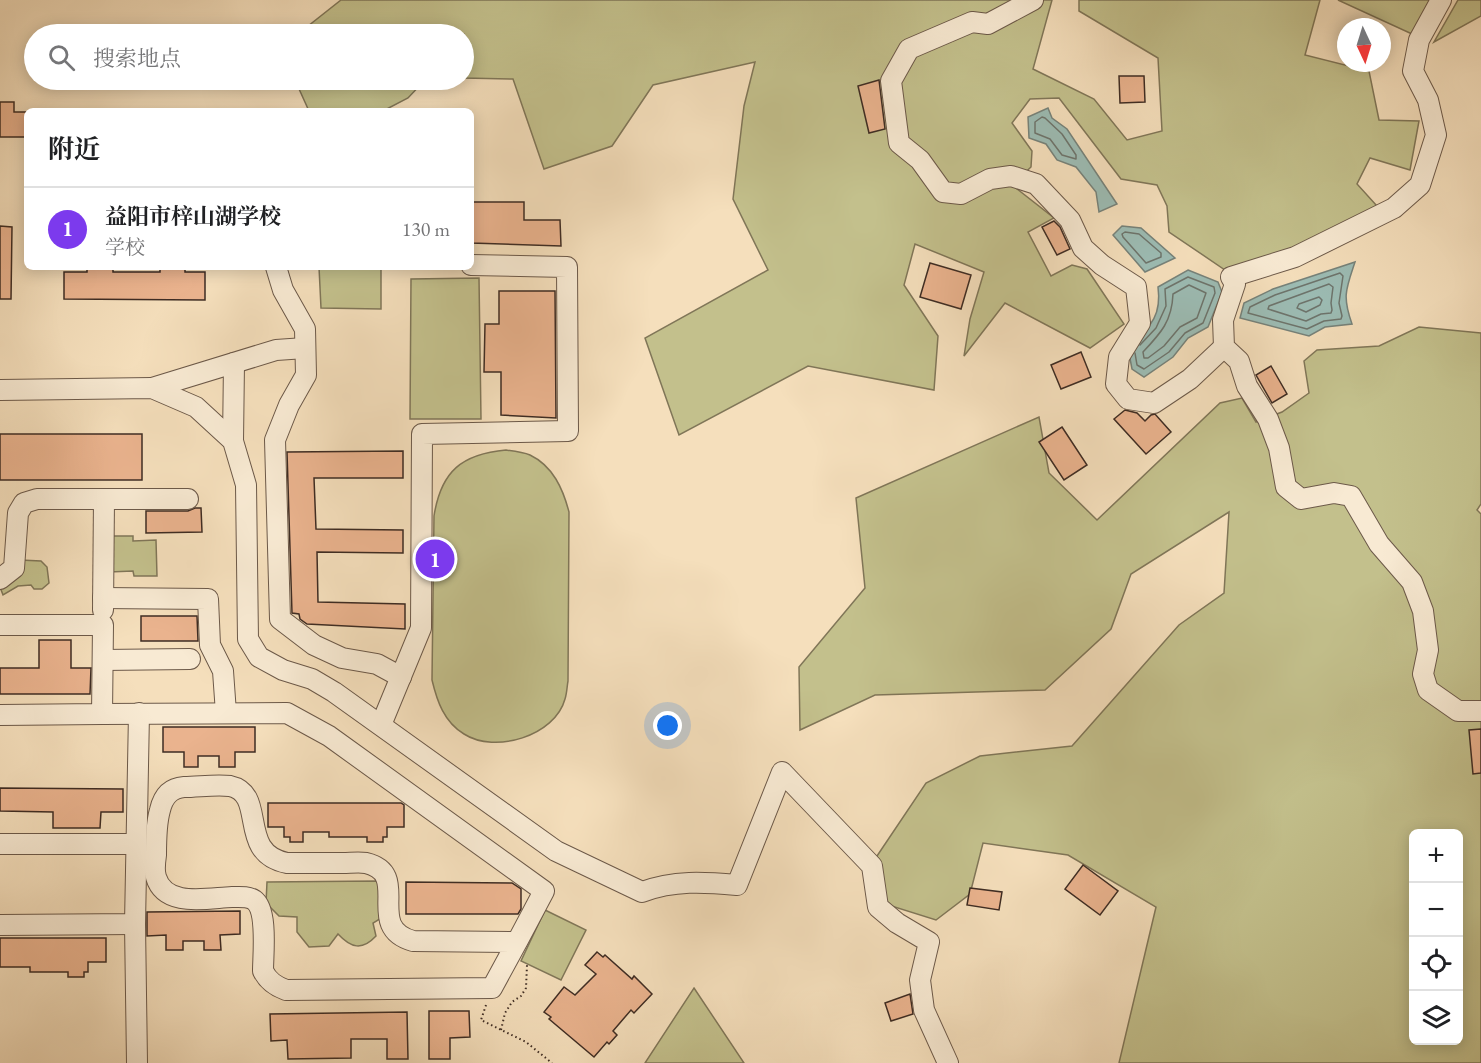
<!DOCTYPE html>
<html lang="zh">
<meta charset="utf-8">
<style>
body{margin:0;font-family:"EB Garamond","Noto Serif SC",serif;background:#f2f2f2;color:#202124}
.controls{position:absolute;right:18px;bottom:18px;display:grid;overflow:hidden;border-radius:9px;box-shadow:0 3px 15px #0003}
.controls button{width:54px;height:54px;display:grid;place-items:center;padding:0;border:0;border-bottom:2px solid #e0e0e0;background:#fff;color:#202124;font:30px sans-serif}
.compass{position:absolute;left:1337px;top:18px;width:54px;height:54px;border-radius:50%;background:#fff;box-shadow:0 3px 15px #0003;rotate:176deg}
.you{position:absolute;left:668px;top:726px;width:21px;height:21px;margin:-15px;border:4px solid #fff;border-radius:50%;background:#1a73e8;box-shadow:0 0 0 9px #1a73e833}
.badge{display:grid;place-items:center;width:39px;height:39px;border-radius:50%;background:#7c3aed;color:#fff;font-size:20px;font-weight:700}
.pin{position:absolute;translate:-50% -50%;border:3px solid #fff;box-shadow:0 2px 6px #0006}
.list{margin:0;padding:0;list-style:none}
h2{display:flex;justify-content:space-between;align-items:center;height:78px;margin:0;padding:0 24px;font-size:26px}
h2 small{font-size:20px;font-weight:400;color:#757577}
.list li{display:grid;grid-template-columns:39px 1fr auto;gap:18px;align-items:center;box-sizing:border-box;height:84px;padding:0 24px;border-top:2px solid #e0e0e0}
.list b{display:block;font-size:22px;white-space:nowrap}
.list p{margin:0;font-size:20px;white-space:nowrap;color:#757577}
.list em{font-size:20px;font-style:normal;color:#757577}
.icon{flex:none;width:33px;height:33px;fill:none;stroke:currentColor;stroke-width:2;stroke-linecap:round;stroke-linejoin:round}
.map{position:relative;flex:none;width:1481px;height:1063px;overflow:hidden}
.search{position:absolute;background:#fff;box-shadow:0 3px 15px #0003;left:24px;top:24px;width:450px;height:66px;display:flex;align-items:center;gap:15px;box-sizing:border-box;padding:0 21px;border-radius:33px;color:#757577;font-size:22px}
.panel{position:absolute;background:#fff;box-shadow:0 3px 15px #0003;left:24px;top:108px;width:450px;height:162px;border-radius:9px}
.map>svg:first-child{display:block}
</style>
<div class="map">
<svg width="1481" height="1063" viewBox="0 0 1481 1063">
<rect width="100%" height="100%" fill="#f5dfbc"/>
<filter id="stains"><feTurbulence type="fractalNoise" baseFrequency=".00333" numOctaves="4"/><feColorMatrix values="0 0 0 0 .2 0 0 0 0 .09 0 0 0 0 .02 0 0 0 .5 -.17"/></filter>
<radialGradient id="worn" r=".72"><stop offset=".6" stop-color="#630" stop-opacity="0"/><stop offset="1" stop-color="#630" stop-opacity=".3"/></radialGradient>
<g fill="#c3c08c" stroke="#807658" stroke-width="1.5" fill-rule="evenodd">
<path d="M341 0H1052L1033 69 1094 99 1127 140 1162 131 1158 58 1079 11V0H1320L1305 55 1369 71 1379 120 1419 121 1410 170 1370 158 1357 184 1386 216 1276 268 1225 270 1169 232 1167 206 1157 185 1121 179 1059 98 1030 99 1012 123 1032 151 1031 167 1012 185 1054 218 1028 232 1051 276 1072 265 1087 269 1124 324 1090 348 1005 303 964 356 970 319 984 272 915 244 904 285 938 336 934 390 808 366 679 435 645 338 768 270 733 199 744 106 755 62 653 85 612 146 544 169 513 79 464 78V34H298Z"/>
<path d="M1338 0H1431L1412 34Z"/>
<path d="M1458 0H1481V16L1434 42Z"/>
<path d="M295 80H425L408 98 383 111H309Z"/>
<path d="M319 267H381V309L321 308Z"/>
<path d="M479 278 481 419H410L411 279Z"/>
<path d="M1419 327 1481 333V504L1477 510 1481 514V1063H1119L1156 907 1068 855 983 843 970 894 936 920 885 904 877 856 926 783 980 756 1072 746 1179 625 1224 593 1229 512 1131 574 1111 629 1045 690 875 695 800 730 799 667 865 588 856 498 1039 417 1049 473 1097 520 1220 403 1242 398 1256 422 1282 412 1309 393 1304 361 1317 350 1379 346ZM1414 834H1458V1040H1414Z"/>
<path d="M506 450C514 451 523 452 530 455 553 466 563 489 569 512L568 681C567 686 567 693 565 699 555 736 495 754 464 734 444 722 437 701 432 680L434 516C441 471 462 454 506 450Z"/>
<path d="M109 536H133V541L156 540 157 576H134L133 571 109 572Z"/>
<path d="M20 560 41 561 47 567 49 583 42 589H34L31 585 18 586 3 595 0 587Z"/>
<path d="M377 881 384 888 383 917 373 923 376 936C362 951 351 948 338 934L329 946 309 947 297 932V917L279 916 266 903 267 882Z"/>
<path d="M545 910 586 930 561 980 521 961Z"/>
<path d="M694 988 744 1063H645Z"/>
</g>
<g fill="#9cbcb4" stroke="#76827a" stroke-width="1.5">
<path d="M1048 108 1052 118 1067 129 1117 204 1099 212 1096 192 1076 167 1057 160 1046 144 1029 138 1028 117Z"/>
<path d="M1122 226 1141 228 1175 258 1145 272 1113 235Z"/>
<path d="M1355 262C1346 289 1342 296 1352 324L1325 327 1309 336 1240 318 1244 303 1273 289Z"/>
<path d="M1188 270 1218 282 1222 292 1208 327 1188 338 1173 357 1144 377 1132 369 1128 348C1149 327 1162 318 1158 287Z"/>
</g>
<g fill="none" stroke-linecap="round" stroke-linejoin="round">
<g stroke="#6d746c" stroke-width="1.5">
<path d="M1042 117 1045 118 1062 134 1076 155V159L1062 155 1050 139 1035 133V122Z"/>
<path d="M1125 232 1139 234 1161 253V257L1146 263 1123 237 1122 234Z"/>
<path d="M1340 273 1343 276 1339 303 1342 316 1341 319 1324 321 1307 329 1248 313 1250 307 1275 295Z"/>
<path d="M1329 284 1333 287 1331 303 1332 310 1331 313 1321 314 1306 321 1268 309 1269 306Z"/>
<path d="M1189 285 1206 293 1197 318 1180 327 1164 346 1148 358H1144L1143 352C1161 333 1172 321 1173 294Z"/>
<path d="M1319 297 1322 300 1320 305 1306 312 1297 308 1299 304Z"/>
<path d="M1135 353 1137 365 1144 369 1169 352 1185 333 1203 323 1215 293 1214 287 1188 277 1165 289 1166 306 1156 328 1140 345"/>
</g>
</g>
<g fill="#eab38e" stroke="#3e2c23" stroke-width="1.5">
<path d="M1119 76H1144L1145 102 1120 103Z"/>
<path d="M879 80 885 129 869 133 858 86Z"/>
<path d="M0 102H14V112H27V137H0Z"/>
<path d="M471 202H524V220H560L561 246 471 243Z"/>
<path d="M1054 221 1060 227 1070 249 1057 255 1042 227Z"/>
<path d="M0 226 12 227 11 299H0Z"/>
<path d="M930 263 971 275 961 309 920 297Z"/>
<path d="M87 267H113V272H160V267H185V272H205V300L64 299V272H87Z"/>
<path d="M499 291H555L556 418 501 415V372H484L485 324H499Z"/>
<path d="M1081 352 1091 377 1061 389 1051 365Z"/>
<path d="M1271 366 1287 394 1272 403 1256 375Z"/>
<path d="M1125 410 1137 413 1145 421 1151 415 1155 414 1171 432 1146 454 1114 419Z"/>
<path d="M1062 427 1087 465 1064 480 1039 442Z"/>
<rect x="0" y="434" width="142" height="46"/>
<path d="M403 451V478H314L316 529 403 530V553L317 552 318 602 405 604V629L307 624 300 619 299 614 292 613 287 452Z"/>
<path d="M195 508H201L202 532 146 533V511H188Z"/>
<path d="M141 616H197L198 641H141Z"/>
<path d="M39 640H71V668H91L90 694H0V668H39Z"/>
<path d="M163 727H255V752H235V767H219V756H198V767H184V752H163Z"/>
<path d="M1481 729V773L1473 774 1469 730Z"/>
<path d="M0 788 123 789V812H101L100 828H53V812L0 811Z"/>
<path d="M268 803H401L404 805V827H387V837H383V842H367V837H329V832H303V842H290V837H284V827H268Z"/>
<path d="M1083 865 1118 891 1100 915 1065 889Z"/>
<path d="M406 882 512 883 521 889V909L518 914H406Z"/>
<path d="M970 888 1002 892 999 910 967 905Z"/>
<path d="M240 911V934L220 935 221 950H204V941H183V950H166V935L147 936V912Z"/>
<path d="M0 938H106V962H88V972H84V977H68V972H30V967H0Z"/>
<path d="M597 952 603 957 605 955 632 979 634 976 652 994 634 1013 631 1010 613 1031 617 1035 609 1044 607 1042 594 1057 549 1019 551 1017 544 1012 564 987 575 995 596 974 585 965Z"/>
<path d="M910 994 913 1014 891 1021 885 1003Z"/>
<path d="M429 1011H469L470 1037 450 1038V1059H429Z"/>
<path d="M407 1012 408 1059H387V1039H351V1058L288 1059 287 1040 271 1041 270 1014Z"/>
</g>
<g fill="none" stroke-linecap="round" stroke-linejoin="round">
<g stroke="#6c5949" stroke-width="22">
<g id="minor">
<path d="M1033 0 988 24 972 22 909 49 891 81 899 143 920 160 943 192 961 194 990 179 1011 176 1036 184 1070 220 1083 248 1102 265 1136 287 1140 323 1119 357 1116 384 1128 399 1154 403 1190 379 1224 347"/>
<path d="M1441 0 1419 40 1413 71 1428 100 1436 135 1420 185 1394 208 1295 257 1231 277 1235 284 1223 320 1224 347 1239 361 1247 386 1268 419 1279 448 1286 487 1301 499 1334 493 1351 496 1379 544 1412 582 1423 611 1428 650 1423 674 1428 690 1458 711H1481"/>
<path d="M276 267 283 290 305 329 306 375 289 405 275 440 280 619 314 645 342 658 377 664 401 677"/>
<path d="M152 388 276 350 305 348"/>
<path d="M0 390 152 388 196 407 233 441 246 485 248 639 259 657 283 670 312 679 334 692 556 851 642 892C674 880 704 882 737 885L782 772 872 866 878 907 897 923 929 942 920 980 924 1010 948 1063"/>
<path d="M233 441 234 363"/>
<path d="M0 579 14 568 18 513 24 503 37 499H188"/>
<path d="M103 598 208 599 210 645 223 671 226 713"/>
<path d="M103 610 104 499"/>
<path d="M0 625H103L102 714 0 715"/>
<path d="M103 660 190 659"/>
<path d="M102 714 287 713 329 736 544 891 517 942 413 941C363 927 413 874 366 863 359 862 350 863 343 863 324 863 305 863 287 863 236 853 268 794 230 786 216 784 198 787 184 787 170 788 163 797 160 810 156 824 156 839 156 855 155 862 154 871 156 877 165 908 207 898 232 897 239 897 248 896 254 900 268 910 263 955 263 971 268 981 275 986 286 990L492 988 517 942"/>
<path d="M381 725 421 628 422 434 568 431 567 267 471 265"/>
<path d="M0 844H136"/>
<path d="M135 924 137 1063"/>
<path d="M0 925 135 924 139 713"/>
</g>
</g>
<g stroke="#3e2c23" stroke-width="2" stroke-dasharray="1.5 3" stroke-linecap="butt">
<path d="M486 1005 481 1020 526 1042 552 1063"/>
<path d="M501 1030 505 1013 512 1002 521 996 526 988 527 965"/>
</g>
<use href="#minor" stroke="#f8ead3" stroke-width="20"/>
</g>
<rect width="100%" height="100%" filter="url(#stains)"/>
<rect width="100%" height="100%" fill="url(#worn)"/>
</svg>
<div class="controls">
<button>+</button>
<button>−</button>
<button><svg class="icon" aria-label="locate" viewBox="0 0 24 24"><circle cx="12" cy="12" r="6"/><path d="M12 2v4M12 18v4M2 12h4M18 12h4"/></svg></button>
<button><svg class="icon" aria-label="layers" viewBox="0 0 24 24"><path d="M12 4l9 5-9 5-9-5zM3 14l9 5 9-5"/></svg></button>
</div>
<svg class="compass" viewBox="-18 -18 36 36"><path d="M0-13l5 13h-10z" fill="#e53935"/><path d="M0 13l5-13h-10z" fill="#757577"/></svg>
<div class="you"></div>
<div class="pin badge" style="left:435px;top:559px">1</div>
<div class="search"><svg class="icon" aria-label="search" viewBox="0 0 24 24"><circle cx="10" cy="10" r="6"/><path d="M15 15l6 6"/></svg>搜索地点</div>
<section class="panel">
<h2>附近<small></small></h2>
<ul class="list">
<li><span class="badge">1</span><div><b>益阳市梓山湖学校</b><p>学校</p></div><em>130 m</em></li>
</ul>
</section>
</div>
